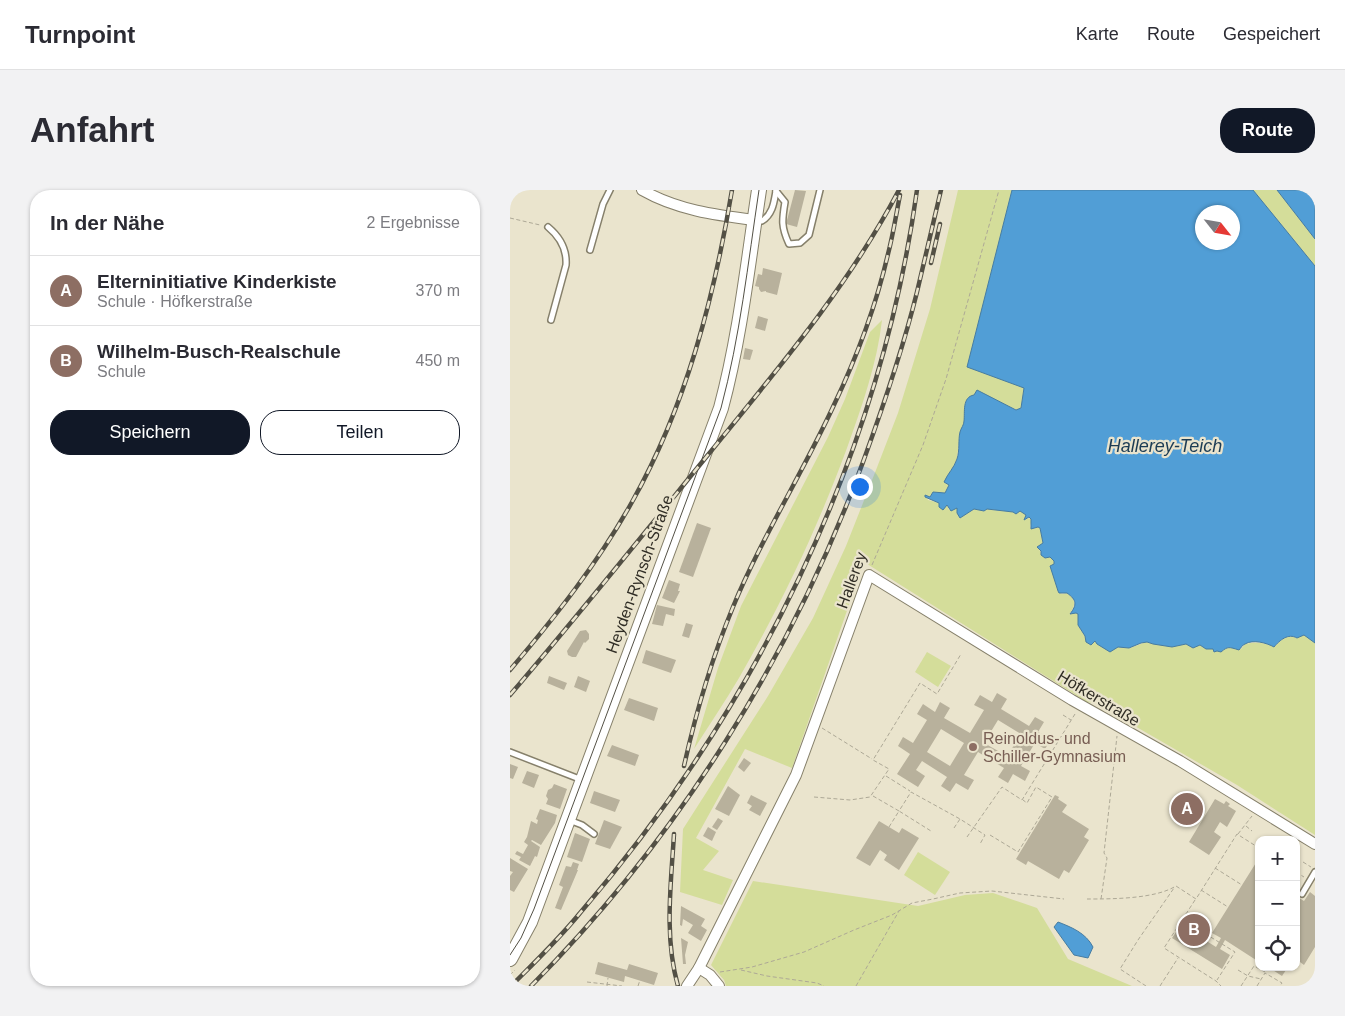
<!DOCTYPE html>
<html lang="de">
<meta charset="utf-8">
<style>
body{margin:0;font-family:Helvetica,sans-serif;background:#f2f2f3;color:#2b2b33}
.controls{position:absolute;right:15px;bottom:15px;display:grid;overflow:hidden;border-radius:10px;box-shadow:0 1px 4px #0004}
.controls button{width:45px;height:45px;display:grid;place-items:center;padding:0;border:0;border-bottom:1px solid #e1e1e2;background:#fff;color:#2b2b33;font:25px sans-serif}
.compass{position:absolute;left:685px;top:15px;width:45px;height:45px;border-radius:50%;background:#fff;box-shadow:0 1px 4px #0004;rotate:121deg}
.you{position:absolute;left:349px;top:296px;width:18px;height:18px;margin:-12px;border:4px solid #fff;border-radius:50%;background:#1a73e8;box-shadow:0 0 0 8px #1a73e833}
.badge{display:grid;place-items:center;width:32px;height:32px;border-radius:50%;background:#111827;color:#fff;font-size:16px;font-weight:700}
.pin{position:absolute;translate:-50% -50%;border:2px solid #fff;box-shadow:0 1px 5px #0006}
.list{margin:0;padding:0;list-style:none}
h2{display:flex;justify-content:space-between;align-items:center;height:65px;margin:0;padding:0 20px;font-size:21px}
h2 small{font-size:16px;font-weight:400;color:#7c7c81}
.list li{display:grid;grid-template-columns:32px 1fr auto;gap:15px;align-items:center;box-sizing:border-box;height:70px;padding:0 20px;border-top:1px solid #e1e1e2}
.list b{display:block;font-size:19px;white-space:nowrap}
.list p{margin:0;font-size:16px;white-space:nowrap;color:#7c7c81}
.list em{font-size:16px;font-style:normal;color:#7c7c81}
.actions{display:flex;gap:10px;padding:15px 20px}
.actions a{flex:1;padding:11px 0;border:1px solid #111827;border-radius:20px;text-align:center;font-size:18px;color:#111827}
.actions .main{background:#111827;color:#fff}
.icon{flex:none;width:28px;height:28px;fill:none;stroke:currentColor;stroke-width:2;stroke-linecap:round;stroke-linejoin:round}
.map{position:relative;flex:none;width:805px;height:796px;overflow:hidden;border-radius:20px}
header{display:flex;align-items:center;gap:30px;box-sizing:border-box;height:70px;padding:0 25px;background:#fff;border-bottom:1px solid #e1e1e2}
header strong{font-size:24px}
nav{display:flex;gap:28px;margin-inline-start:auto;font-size:18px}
.intro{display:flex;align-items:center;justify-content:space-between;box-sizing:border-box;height:120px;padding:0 30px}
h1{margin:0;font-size:35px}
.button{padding:12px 22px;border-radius:20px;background:#111827;color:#fff;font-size:18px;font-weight:700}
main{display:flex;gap:30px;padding:0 30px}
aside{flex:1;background:#fff;border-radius:20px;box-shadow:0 1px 4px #0004}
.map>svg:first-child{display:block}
</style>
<header>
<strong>Turnpoint</strong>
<nav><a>Karte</a><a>Route</a><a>Gespeichert</a></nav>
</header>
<div class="intro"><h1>Anfahrt</h1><a class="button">Route</a></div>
<main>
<aside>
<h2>In der Nähe<small>2 Ergebnisse</small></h2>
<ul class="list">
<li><span class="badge" style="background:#8d6e63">A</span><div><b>Elterninitiative Kinderkiste</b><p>Schule · Höfkerstraße</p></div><em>370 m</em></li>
<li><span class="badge" style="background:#8d6e63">B</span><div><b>Wilhelm-Busch-Realschule</b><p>Schule</p></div><em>450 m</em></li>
</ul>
<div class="actions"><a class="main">Speichern</a><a>Teilen</a></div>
</aside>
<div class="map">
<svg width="805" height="796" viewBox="0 0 805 796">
<rect width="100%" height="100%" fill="#eae4cd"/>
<g fill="#d4dd9a">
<path d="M448 0H502L489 57 514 198 511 218 508 220 464 205 456 211 454 225 455 232 450 244 447 269 436 292 439 295 435 303 423 302 419 308 415 305 418 310 437 315 439 320 447 318 450 328 464 319 474 321 476 319 503 322 511 321 516 325 517 329 519 328 522 330 520 336 522 339 528 337 530 338 533 353 530 356H528L531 364 542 368 545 372 544 374 548 401 552 404 557 403C566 409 566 415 560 423H566L568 424V435L580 455 585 450 604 459 608 457 620 458 636 452 662 457 676 454 690 455 694 458H702L711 462C720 454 721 459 731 459L735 454C746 452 754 452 764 457 771 450 777 444 787 448L794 445 805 453V645L727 595 585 513 577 512 354 372 282 578 235 559 186 648 209 661 193 680 223 690 212 715 170 702 173 639 258 506 303 428 336 356 366 280 388 223 420 119Z"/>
<path d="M743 0H767L805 49V76Z"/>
<path d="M372 130C367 174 352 216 337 258 308 337 271 415 229 488 215 512 199 535 184 559L208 478 231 416 318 247 335 209 360 142Z"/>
<path d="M417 462 441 476 428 497 405 482Z"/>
<path d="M408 662 440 682 425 705 394 685Z"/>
<path d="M243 691 408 716 455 705 483 703 527 718 558 769 622 796H216L214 790 201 775Z"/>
</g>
<g fill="#519ed6" stroke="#477ca1" fill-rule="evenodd">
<path d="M502 0H743L805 76V453L794 445 787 448C778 443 770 450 764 457 757 453 743 449 735 454 732 455 731 458 729 460 719 457 718 456 711 462L707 461 704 462 703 459H696L690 455 683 458 676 454 662 457 643 454 637 452 631 453 619 458 608 457 600 462 587 454 585 451 581 455 576 452 575 446 568 435V424L566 423 560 424C567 415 567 410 557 403H549L548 401 540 376 544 374V371L540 367 535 368 531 365V361L527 357 533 353 530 338 528 337 521 339V329L519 327 514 330 516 325 510 321 506 324 503 322 477 319 474 321 464 319 450 328 447 323V318L441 321 437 315 433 320 429 317V313L415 307V305L420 307 423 302 435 303 439 295 434 292C438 283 444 278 447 269 450 260 448 250 450 242 451 238 454 235 454 231 455 222 452 207 464 205L467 200 506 220 511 218 514 198 457 177ZM722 22V52H692V22Z"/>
<path d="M767 0H805V49Z"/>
<path d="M548 732C561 737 576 743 583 757L578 768 564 765 544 737Z"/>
</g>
<g fill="#b8b19c" fill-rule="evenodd">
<path d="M285 0 296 1 287 37 276 34Z"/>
<path d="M253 78 272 83 267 105 256 102V101L251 102 249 99V97L245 96 248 84 252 85Z"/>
<path d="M248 126 258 129 255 141 245 138Z"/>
<path d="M235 158 243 160 240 170 233 169Z"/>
<path d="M187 333 201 338 183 387 169 382Z"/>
<path d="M159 390 170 394 168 401H170L164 413 152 408Z"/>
<path d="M147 415 165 419 164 426 156 424 153 436 142 434Z"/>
<path d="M176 433 183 435 179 448 172 446Z"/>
<path d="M76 440 79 444V449L75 453 74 452 66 467H62L58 465 57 461 70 441Z"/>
<path d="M136 460 166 470 161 483 132 473Z"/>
<path d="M39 486 57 493 54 500 37 493Z"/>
<path d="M68 486 80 491 76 502 64 497Z"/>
<path d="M487 503 497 509 491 519 519 536 525 527 534 532 528 542 541 549 535 559 525 553 511 576 520 581 515 591 503 584 498 593 488 587 494 578 468 562 454 585 464 590 458 600 446 593 440 602 431 596 437 587 412 571 406 580 415 586 408 597 387 584 400 564 388 556 393 547 403 553 417 530 407 524 413 514 425 522 430 512 440 518 434 528 460 543 474 520 464 515 470 505 482 512ZM488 530 511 544 497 566 474 553ZM431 539 454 553 440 576 417 562Z"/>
<path d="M119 508 148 518 144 531 114 520Z"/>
<path d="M102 555 129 565 125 576 97 566Z"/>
<path d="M234 568 241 573 234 582 228 577Z"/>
<path d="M0 574 8 577 3 589 0 588Z"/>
<path d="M17 581 29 585 24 598 12 593Z"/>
<path d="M44 594 57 599 50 619 36 614 38 609 36 606 38 600 42 598Z"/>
<path d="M218 596 230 605 219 626 205 619Z"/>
<path d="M84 601 110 610 105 622 80 613Z"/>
<path d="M241 605 257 613 250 626 239 620 242 616 237 613Z"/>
<path d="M545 605 549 607 548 609 557 615 552 622 579 639 574 647 579 650 559 683 554 680 549 689 518 671 516 675 506 669Z"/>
<path d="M705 609 714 614 716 611 720 614 718 616 726 621 717 637 710 632 704 642 711 647 699 665 679 652Z"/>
<path d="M30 619 47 625 45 633 31 655 22 650 21 651 30 657 27 667 25 666 20 676 9 670 11 667 5 664 7 661 13 664 18 655 14 652 17 647 21 631 27 634 28 630 26 629Z"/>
<path d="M208 628 213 631 207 640 202 637Z"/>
<path d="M94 630 112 637 100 659 85 654Z"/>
<path d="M369 631 389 643 392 638 409 648 389 680 374 670 377 665 370 660 360 676 346 668Z"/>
<path d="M198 637 206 642 202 651 193 646Z"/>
<path d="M65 643 80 649 72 672 57 667Z"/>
<path d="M0 668 18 679 4 702 0 700V686L3 682 0 681Z"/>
<path d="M749 668V766L746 770 715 750 710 759 720 765 712 779 662 748 671 735 706 757 711 748 702 743Z"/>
<path d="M63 672 69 674 67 680H68L51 720 45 718 53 697 49 695 56 676 61 677Z"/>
<path d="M800 702 805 706V757L794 775 786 769V706L794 711Z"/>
<path d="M171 716 195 729 191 736 197 740 191 751 178 743 183 735 173 729 172 736 170 735Z"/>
<path d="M171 748 178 752 175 765 176 774H173Z"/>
<path d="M88 772 117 780 119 774 148 783 144 795 115 786 114 792 85 784Z"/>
<path d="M758 777H778L772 786Z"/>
</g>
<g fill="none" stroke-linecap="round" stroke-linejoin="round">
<g stroke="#86806b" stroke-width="8">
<g id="lane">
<path d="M266 1 275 12C272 30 271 37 279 54L290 53 299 45 310 0"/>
<path d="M245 30 252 31C263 24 264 12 266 1"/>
<path d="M38 37C50 47 57 60 56 75L41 130"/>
<path d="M80 60 93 14 100 0"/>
<path d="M0 562 72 590"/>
<path d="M59 630 72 635 84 644"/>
<path d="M792 704 805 682"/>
</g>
</g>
<g stroke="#86806b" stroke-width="12">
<g id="street">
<path d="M132 0C167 20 205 25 244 30"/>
<path d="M189 778 200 785 209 796"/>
<path d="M177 796 189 778 286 585 359 385 562 510 670 571 805 654"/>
</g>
</g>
<g stroke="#86806b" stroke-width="16">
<path id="secondary" d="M0 769 20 732 211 218C230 147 238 73 249 0"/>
</g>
<g stroke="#ada896" stroke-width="1" stroke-dasharray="4 2.5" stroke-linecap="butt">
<path d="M0 28 30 35"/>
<path d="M362 375 413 255 436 189 489 0"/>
<path d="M553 525 561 530"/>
<path d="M312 538 362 569"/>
<path d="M376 586 400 601"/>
<path d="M363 606 389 621 401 602 450 629"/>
<path d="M304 607 340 610 360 607 379 579 363 570 410 493 427 504 451 464"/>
<path d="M736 636 742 641"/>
<path d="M379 637 389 621 421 641"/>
<path d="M444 638 450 629 475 645 470 654"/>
<path d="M728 644 742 626"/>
<path d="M480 645 508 662 542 607 526 597 517 613 513 610"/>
<path d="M457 647 492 597 512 610 565 524"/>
<path d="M793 672 801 677"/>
<path d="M705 678 732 695"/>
<path d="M786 682 794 687"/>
<path d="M691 700 718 717"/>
<path d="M577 709C602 709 645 709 666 696L686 709 727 644 749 658"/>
<path d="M591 709 597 668 594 663 607 546"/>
<path d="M685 710 654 758 706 791 711 796"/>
<path d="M673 730 725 762 707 790"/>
<path d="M231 780 257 786 307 793 314 796"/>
<path d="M728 780 738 786 751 789"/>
<path d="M210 782 242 777 294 762 344 740 382 725 402 713 423 709 450 703 482 701 554 709"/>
<path d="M0 785 5 780"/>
<path d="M77 792 112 796"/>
<path d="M97 796 98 788"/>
<path d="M128 796 130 790"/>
<path d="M346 796 389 721"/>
<path d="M636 796 610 779 628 750 664 698"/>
<path d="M650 796 668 768"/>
<path d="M731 796 744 776 755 782"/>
<path d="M747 796 755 783 772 793 770 796"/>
</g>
<use href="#lane" stroke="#fff" stroke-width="5"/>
<use href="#street" stroke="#fff" stroke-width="10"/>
<use href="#secondary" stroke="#fff" stroke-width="14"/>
<path stroke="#535045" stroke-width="1" d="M0 765 11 748 24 719 211 218C230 147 238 73 249 0"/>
<g stroke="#535045" stroke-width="4.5">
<g id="rail">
<path d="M421 73 430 34"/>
<path d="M0 480C45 427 88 373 122 312 176 216 204 108 222 0"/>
<path d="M0 505C67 427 132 346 197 266 266 181 338 97 389 0"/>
<path d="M174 576C186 522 202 468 223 417 251 349 292 284 323 217 346 169 366 116 378 64 383 45 386 25 390 5"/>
<path d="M164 644C161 694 154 747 168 796"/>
<path d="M1 796C25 772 49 749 70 723 245 520 370 267 407 0"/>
<path d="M21 796C167 649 282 467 353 272 373 217 393 159 407 102 415 68 423 34 431 0"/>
</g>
</g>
<use href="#rail" stroke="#eae4cd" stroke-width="2.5" stroke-dasharray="8" stroke-linecap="butt"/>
</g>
<circle fill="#8d6e63" stroke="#eae4cd" stroke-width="2" cx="463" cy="557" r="5"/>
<g text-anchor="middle" stroke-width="4.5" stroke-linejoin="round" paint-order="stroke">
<g font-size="16" fill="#302d25" stroke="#eae4cd">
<text transform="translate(129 384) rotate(-70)" y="6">Heyden-Rynsch-Straße</text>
<text transform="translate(341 390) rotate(-70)" y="6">Hallerey</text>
<text transform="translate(589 508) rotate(31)" y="6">Höfkerstraße</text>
</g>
<g font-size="16" fill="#785e54" stroke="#eae4cd" text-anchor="start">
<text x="473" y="554">Reinoldus- und<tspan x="473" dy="18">Schiller-Gymnasium</tspan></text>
</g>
<g font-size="18" font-style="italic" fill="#1c3c54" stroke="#eae4cd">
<text x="655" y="262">Hallerey-Teich</text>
</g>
</g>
</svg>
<div class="controls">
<button>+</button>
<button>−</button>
<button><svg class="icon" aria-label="locate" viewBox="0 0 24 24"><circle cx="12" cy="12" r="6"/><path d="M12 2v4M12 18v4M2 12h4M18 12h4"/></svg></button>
</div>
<svg class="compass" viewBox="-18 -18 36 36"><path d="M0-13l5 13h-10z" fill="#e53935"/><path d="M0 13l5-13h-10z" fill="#7c7c81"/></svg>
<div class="you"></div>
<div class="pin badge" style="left:677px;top:619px;background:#8d6e63">A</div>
<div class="pin badge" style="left:684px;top:740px;background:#8d6e63">B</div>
</div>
</main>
